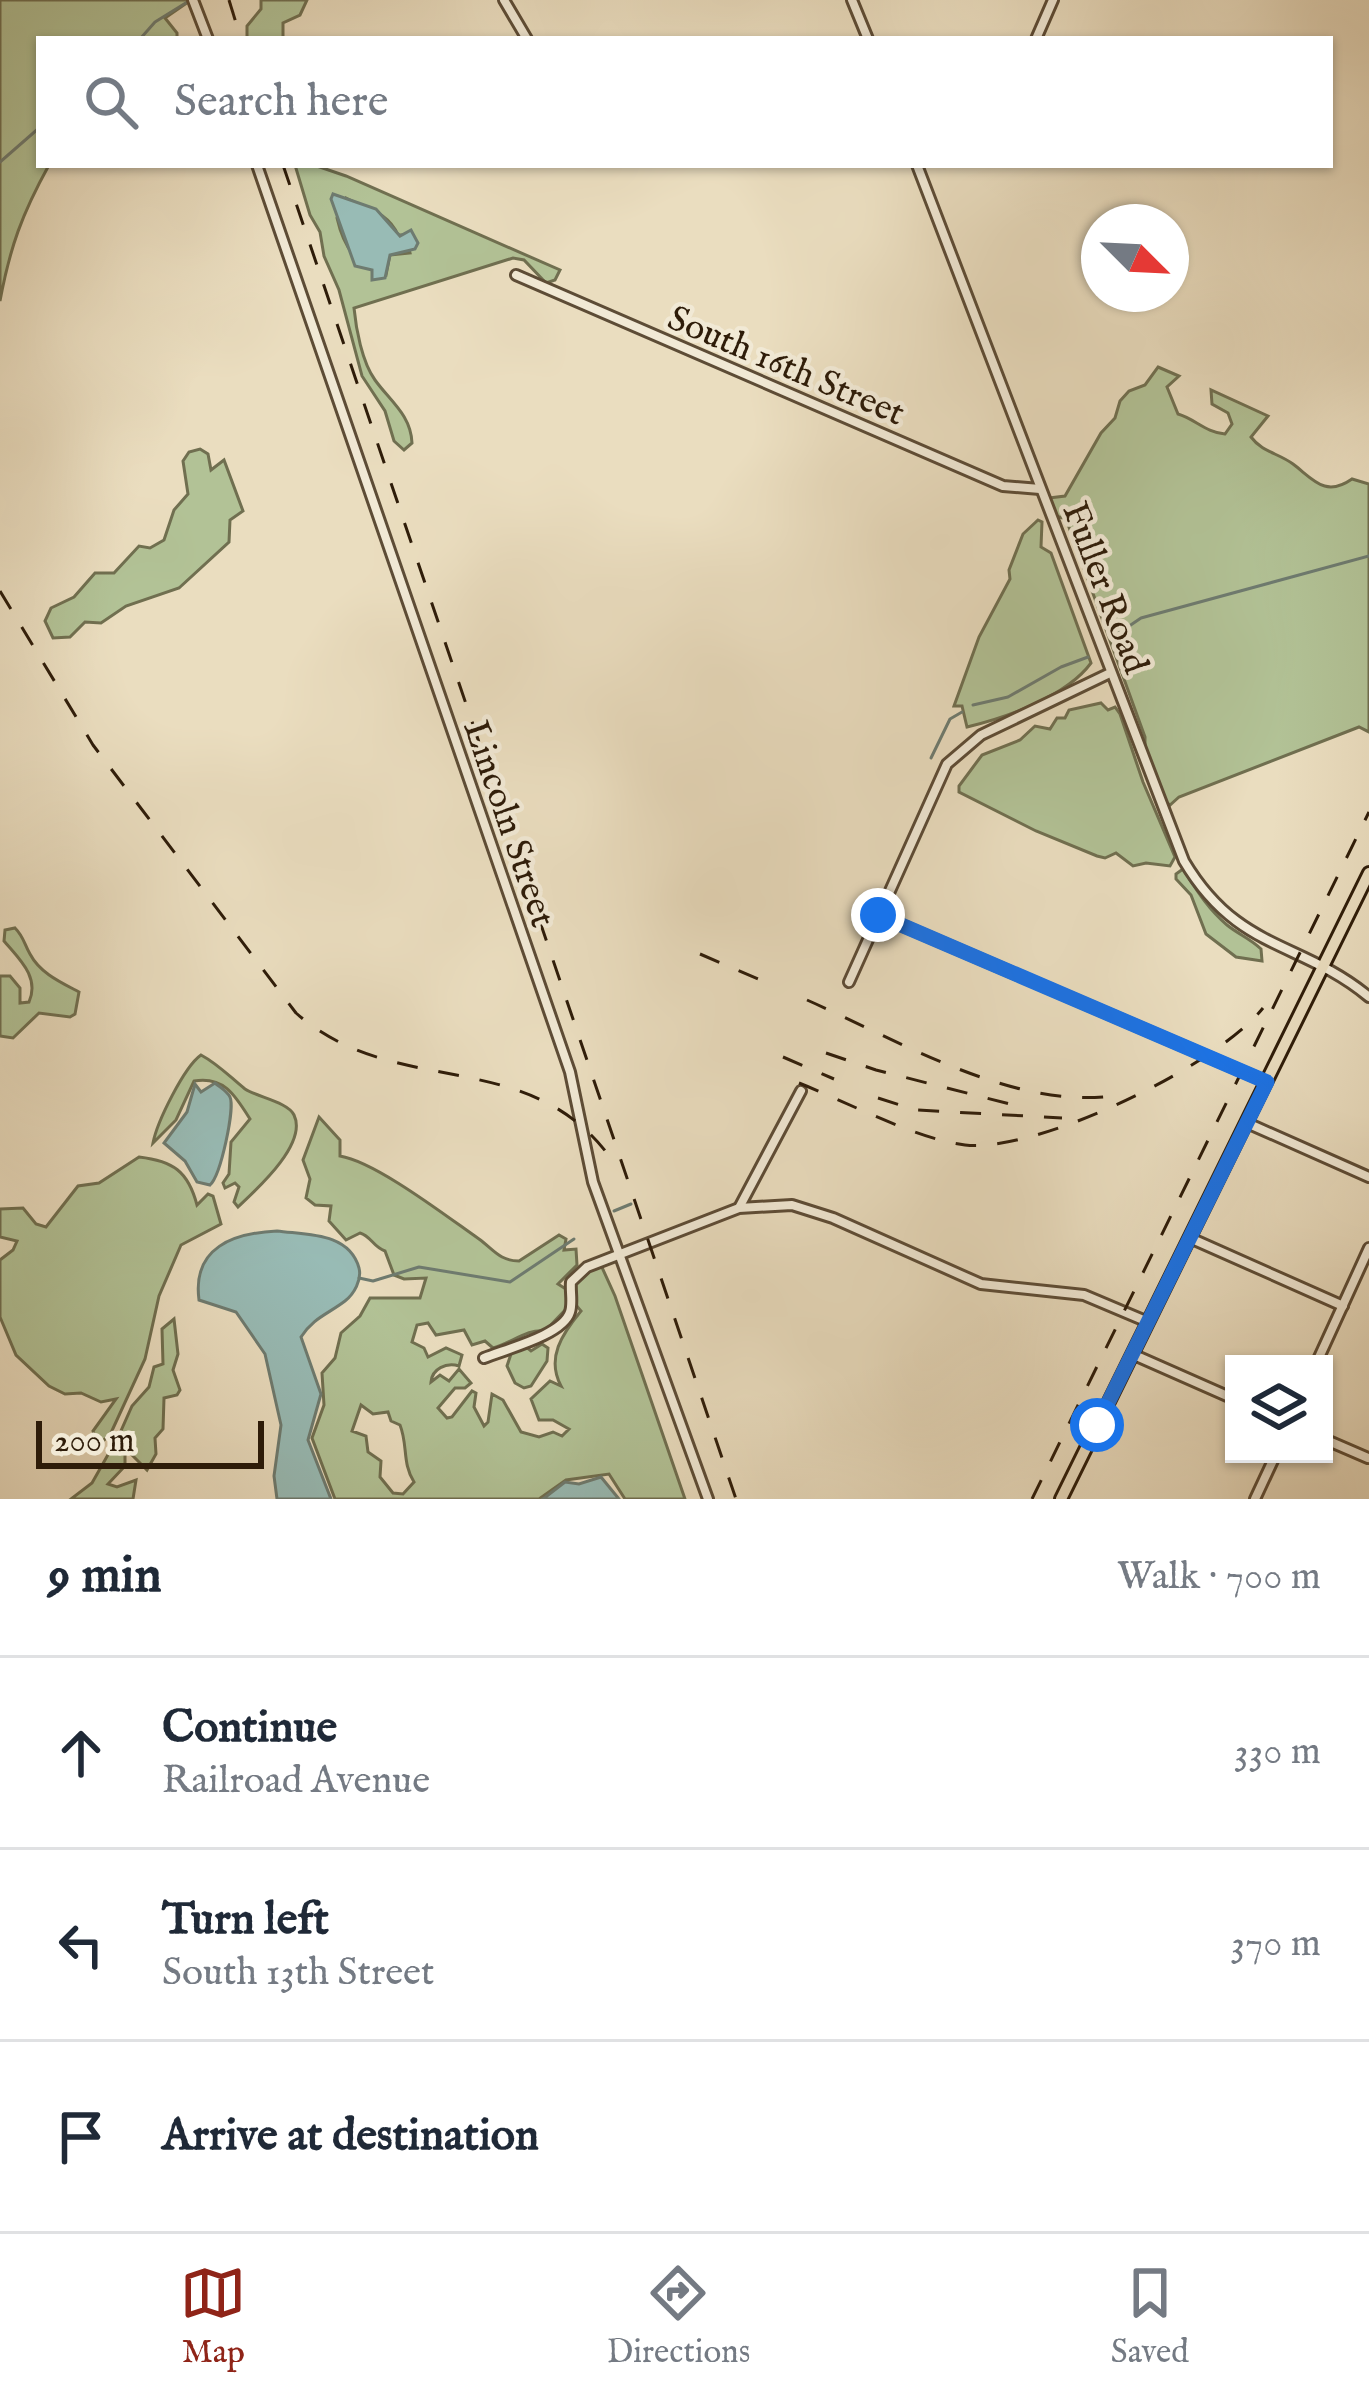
<!DOCTYPE html>
<meta charset="utf-8">
<style>
body{margin:0;font-family:"IM FELL English",serif;background:#f6f6f7;color:#1f2937}
.controls{position:absolute;right:36px;bottom:36px;display:grid;overflow:hidden;border-radius:0px;box-shadow:0 3px 9px #0004}
.controls button{width:108px;height:108px;display:grid;place-items:center;padding:0;border:0;border-bottom:3px solid #e0e1e3;background:#fff;color:#1f2937;font:60px sans-serif}
.compass{position:absolute;left:1081px;top:204px;width:108px;height:108px;border-radius:50%;background:#fff;box-shadow:0 3px 9px #0004;rotate:114deg}
.scale{position:absolute;left:36px;bottom:30px;width:228px;box-sizing:border-box;padding-left:12px;border:6px solid #2e1c09;border-top:0;font-size:33px;line-height:42px;white-space:nowrap;color:#2e1c09;-webkit-text-stroke:9px #f1e9d5;paint-order:stroke}
.stop{position:absolute;width:36px;height:36px;margin:-27px;border:9px solid #1a73e8;border-radius:50%;background:#fff}
.stop.end{background:#1a73e8;border-color:#fff;box-shadow:0 3px 12px #0008}
.list{margin:0;padding:0;list-style:none}
h2{display:flex;justify-content:space-between;align-items:center;height:156px;margin:0;padding:0 48px;font-size:51px}
h2 small{font-size:39px;font-weight:400;color:#747a83}
.list li{display:grid;grid-template-columns:78px 1fr auto;gap:36px;align-items:center;box-sizing:border-box;height:192px;padding:0 48px;border-top:3px solid #e0e1e3}
.list b{display:block;font-size:45px;white-space:nowrap}
.list p{margin:0;font-size:39px;white-space:nowrap;color:#747a83}
.list em{font-size:39px;font-style:normal;color:#747a83}
.icon{flex:none;width:66px;height:66px;fill:none;stroke:currentColor;stroke-width:2;stroke-linecap:round;stroke-linejoin:round}
.map{position:relative;flex:none;width:1369px;height:1499px;overflow:hidden}
.search{position:absolute;background:#fff;box-shadow:0 3px 9px #0004;left:36px;right:36px;top:36px;height:132px;display:flex;align-items:center;gap:30px;box-sizing:border-box;padding:0 42px;border-radius:0px;color:#747a83;font-size:45px}
.sheet{height:732px;background:#fff}
nav{display:flex;justify-content:space-around;align-items:center;box-sizing:border-box;height:168px;border-top:3px solid #e0e1e3;background:#fff;font-size:33px;color:#747a83}
nav a{display:grid;justify-items:center;gap:6px}
nav .on{color:#8f2418}
.map>svg:first-child{display:block}
</style>
<div class="map">
<svg width="1369" height="1499" viewBox="0 0 1369 1499">
<rect width="100%" height="100%" fill="#eaddbf"/>
<filter id="stains"><feTurbulence type="fractalNoise" baseFrequency=".00167" numOctaves="4"/><feColorMatrix values="0 0 0 0 .2 0 0 0 0 .09 0 0 0 0 .02 0 0 0 .5 -.17"/></filter>
<radialGradient id="worn" r=".72"><stop offset=".6" stop-color="#630" stop-opacity="0"/><stop offset="1" stop-color="#630" stop-opacity=".3"/></radialGradient>
<g fill="#b2c296" stroke="#706f50" stroke-width="3" fill-rule="evenodd">
<path d="M0 0H191L165 18 177 33V39H39V165H49C22 214 10 247 0 301Z"/>
<path d="M261 0H307L300 15 283 23V39H247V26L261 9Z"/>
<path d="M295 165H314L346 176 560 270 555 280 546 283 524 260 513 258 354 308C356 329 362 362 375 380 390 401 411 415 412 443L404 450 394 441 385 411 362 376 339 290 324 256 320 232 310 215ZM346 198C367 209 388 212 398 235H405L410 253 390 255 386 275C356 264 344 249 337 218Z"/>
<path d="M1158 367 1179 376 1167 387 1178 414C1195 419 1207 433 1225 434L1232 424 1228 413 1212 404 1211 390 1268 416 1251 437C1262 452 1278 453 1293 464 1313 479 1325 498 1352 479L1369 484V732L1359 727 1179 797 1170 805 1163 800 1145 752V737L1066 519 1056 516 1049 498 1065 496 1101 433 1115 418 1120 401 1129 391 1145 385Z"/>
<path d="M200 449 208 454 211 470 224 460 243 511 230 520 229 542 179 588 126 606 101 623 85 622 70 637 53 638 45 621 51 608 74 597 95 573H114L139 546 150 548 164 540 174 510 188 494 183 461 189 452Z"/>
<path d="M1038 520 1042 522 1041 547 1051 553 1091 663C1066 697 1005 718 967 727L962 706H954L979 637 1010 579 1009 570 1023 534Z"/>
<path d="M1101 703 1108 710 1115 707 1120 714 1143 782 1175 857 1170 866 1146 863 1133 866 1116 853 1105 858 1097 856 1036 831 959 792V786L982 755 1020 740 1035 726 1050 729 1057 718H1065L1069 710Z"/>
<path d="M1183 869C1196 889 1207 908 1227 925 1238 934 1251 939 1261 949L1262 961 1236 957 1206 934 1191 895 1176 879V874Z"/>
<path d="M15 928C24 937 24 944 30 954 40 973 60 982 79 992L75 1014 70 1017 39 1013 13 1038 0 1036V976H10L20 988V1003L29 1002C40 977 19 959 4 941L5 930Z"/>
<path d="M201 1055C218 1064 230 1077 245 1089 257 1097 288 1102 294 1115 308 1144 256 1190 238 1207L234 1202 239 1187 235 1183 225 1188 223 1183 229 1174 231 1142 250 1119C235 1095 224 1076 194 1081L176 1120 153 1143C157 1122 184 1067 201 1055Z"/>
<path d="M319 1117 340 1140V1156C376 1162 446 1216 479 1239 494 1250 500 1261 519 1261L559 1235 566 1239 564 1250 576 1249 577 1265 558 1284 569 1291 568 1307 545 1331C528 1328 510 1344 493 1348L485 1341 472 1345 464 1330 436 1335 428 1323 417 1325 412 1342 424 1348 428 1357 446 1348 462 1355 459 1366C446 1362 432 1369 431 1382L440 1375 449 1381 459 1369 471 1383 465 1388H455L438 1408 447 1418 452 1417 472 1391 476 1393 474 1407 484 1426 488 1422 492 1394 503 1400 521 1432 539 1437 553 1432 562 1436 569 1429 553 1420H539L531 1399 550 1381 561 1386C546 1358 562 1334 581 1311 561 1290 581 1274 600 1263L615 1296 685 1499H625L609 1474 566 1480 539 1499H335L312 1438 324 1405 322 1373 335 1358 341 1333 360 1316 370 1298H420L426 1278 404 1279 394 1275 385 1251C373 1247 371 1236 360 1233L346 1240 329 1221 331 1206 315 1205 306 1198 310 1179 303 1160ZM361 1405 373 1414 388 1412 391 1421 400 1425C408 1445 402 1463 414 1482L403 1494 393 1493 380 1477 381 1461 368 1452 366 1436 352 1431Z"/>
<path d="M139 1157C173 1161 188 1171 197 1205L208 1194 213 1196 221 1224 181 1245 159 1296 145 1359 110 1435 98 1445 93 1431 116 1399 101 1402 81 1393 65 1394 49 1386 16 1355 0 1317V1260L13 1250 17 1241 0 1237V1209L23 1208 36 1224 46 1227 78 1186 99 1183Z"/>
<path d="M174 1319 178 1354 173 1370 180 1390 177 1395 164 1398 163 1429 155 1438 156 1454 147 1470 126 1449 120 1433 132 1406 149 1387 154 1367 163 1364 162 1329Z"/>
<path d="M542 1344 548 1348 547 1361 531 1386 524 1388 515 1383 507 1366 511 1354 524 1345 531 1351Z"/>
<path d="M114 1444 125 1454V1466L108 1484 117 1487 136 1480 133 1499H71L92 1483Z"/>
</g>
<g fill="#98bbb5" stroke="#6e7b70" stroke-width="3">
<path d="M333 194 376 209 400 236 411 230 418 243 415 249 390 255 385 278 372 280V270L355 266 331 199Z"/>
<path d="M215 1083C221 1088 227 1091 230 1097 235 1108 221 1175 210 1185L197 1182 185 1161 164 1143 187 1112 195 1084 201 1092Z"/>
<path d="M277 1231C306 1235 349 1232 359 1268 362 1280 354 1294 345 1301 328 1314 313 1318 301 1337L321 1394 308 1440 331 1499H277L274 1476 281 1425 265 1354 236 1312 199 1300C192 1247 234 1233 277 1231Z"/>
<path d="M601 1477 619 1499H543L565 1482 579 1484Z"/>
</g>
<g fill="none" stroke-linecap="round" stroke-linejoin="round">
<g stroke="#6e7b70" stroke-width="3">
<path d="M140 39 155 22 189 1"/>
<path d="M0 162 39 128"/>
<path d="M1116 635 1141 618 1369 556"/>
<path d="M973 705 1008 697 1061 667 1088 657"/>
<path d="M931 758 950 719 962 712"/>
<path d="M614 1211 631 1204"/>
<path d="M359 1278 373 1281 419 1267 510 1282 574 1239"/>
</g>
<g stroke="#5d4c36" stroke-width="14">
<g id="minor">
<path d="M193 0 208 39"/>
<path d="M504 0 527 39"/>
<path d="M852 0 868 39"/>
<path d="M1036 39 1053 0"/>
<path d="M257 165 570 1072 593 1182 708 1499"/>
<path d="M917 165 1184 861C1238 952 1300 940 1369 997"/>
<path d="M516 275 1003 486 1040 489"/>
<path d="M878 915 1267 1082"/>
<path d="M849 982 947 764 981 735 1110 673"/>
<path d="M1247 1123 1369 1177"/>
<path d="M740 1206 801 1091"/>
<path d="M1190 1238 1343 1306"/>
<path d="M1132 1354 1234 1399"/>
<path d="M484 1358C506 1349 563 1335 570 1312 573 1303 570 1291 571 1282L587 1267 739 1208 792 1205 833 1218 981 1284 1084 1295 1148 1322"/>
<path d="M1316 1364 1369 1248"/>
<path d="M1324 1439 1368 1458"/>
<path d="M1255 1499 1276 1454"/>
</g>
</g>
<g stroke="#2e1c09" stroke-width="16">
<path id="major" d="M1061 1499 1369 873"/>
</g>
<use href="#minor" stroke="#f1e9d5" stroke-width="8"/>
<use href="#major" stroke="#eaddbf" stroke-width="10"/>
<g stroke="#2e1c09" stroke-width="3" stroke-dasharray="21 21" stroke-linecap="butt">
<path d="M229 0 241 39"/>
<path d="M283 165 736 1499"/>
<path d="M0 591 93 745 296 1013C398 1103 534 1041 617 1167"/>
<path d="M700 954 777 987"/>
<path d="M807 1000C898 1040 1011 1109 1112 1096"/>
<path d="M826 1053 876 1070 1010 1104"/>
<path d="M783 1057 834 1079"/>
<path d="M799 1083C847 1102 916 1139 965 1145 1038 1153 1217 1066 1263 1008"/>
<path d="M878 1098 916 1110 1062 1118"/>
<path d="M1032 1499 1369 812"/>
</g>
</g>
<g fill="none" stroke-linecap="round" stroke-linejoin="round">
<path stroke="#1a73e8" stroke-width="15" d="M878 915 1267 1082 1097 1425"/>
</g>
<g text-anchor="middle" stroke-width="9" stroke-linejoin="round" paint-order="stroke">
<g font-size="36" fill="#2e1c09" stroke="#f1e9d5">
<text transform="translate(787 364) rotate(23)" y="13">South 16th Street</text>
<text transform="translate(1107 587) rotate(69)" y="13">Fuller Road</text>
<text transform="translate(511 823) rotate(71)" y="13">Lincoln Street</text>
</g>
</g>
<rect width="100%" height="100%" filter="url(#stains)"/>
<rect width="100%" height="100%" fill="url(#worn)"/>
</svg>
<div class="controls">
<button><svg class="icon" aria-label="layers" viewBox="0 0 24 24"><path d="M12 4l9 5-9 5-9-5zM3 14l9 5 9-5"/></svg></button>
</div>
<svg class="compass" viewBox="-18 -18 36 36"><path d="M0-13l5 13h-10z" fill="#e53935"/><path d="M0 13l5-13h-10z" fill="#747a83"/></svg>
<div class="scale">200 m</div>
<div class="stop" style="left:1097px;top:1425px"></div>
<div class="stop end" style="left:878px;top:915px"></div>
<div class="search"><svg class="icon" aria-label="search" viewBox="0 0 24 24"><circle cx="10" cy="10" r="6"/><path d="M15 15l6 6"/></svg>Search here</div>
</div>
<section class="sheet">
<h2>9 min<small>Walk · 700 m</small></h2>
<ul class="list">
<li><svg class="icon" aria-label="ahead" viewBox="0 0 24 24"><path d="M12 20V5M6 11l6-6 6 6"/></svg><div><b>Continue</b><p>Railroad Avenue</p></div><em>330 m</em></li>
<li><svg class="icon" aria-label="left" viewBox="0 0 24 24"><path d="M17 20v-9H6M10 6l-5 5 5 5"/></svg><div><b>Turn left</b><p>South 13th Street</p></div><em>370 m</em></li>
<li><svg class="icon" aria-label="arrive" viewBox="0 0 24 24"><path d="M6 21V4h12l-3 4 3 4H6"/></svg><div><b>Arrive at destination</b></div></li>
</ul>
</section>
<nav>
<a class="on"><svg class="icon" aria-label="map" viewBox="0 0 24 24"><path d="M3 6l6-2 6 2 6-2v14l-6 2-6-2-6 2zM9 4v14M15 6v14"/></svg>Map</a>
<a><svg class="icon" aria-label="directions" viewBox="0 0 24 24"><path d="M12 3l9 9-9 9-9-9zM9 14v-3h6M13 9l2 2-2 2"/></svg>Directions</a>
<a><svg class="icon" aria-label="saved" viewBox="0 0 24 24"><path d="M7 4h10v16l-5-4-5 4z"/></svg>Saved</a>
</nav>
